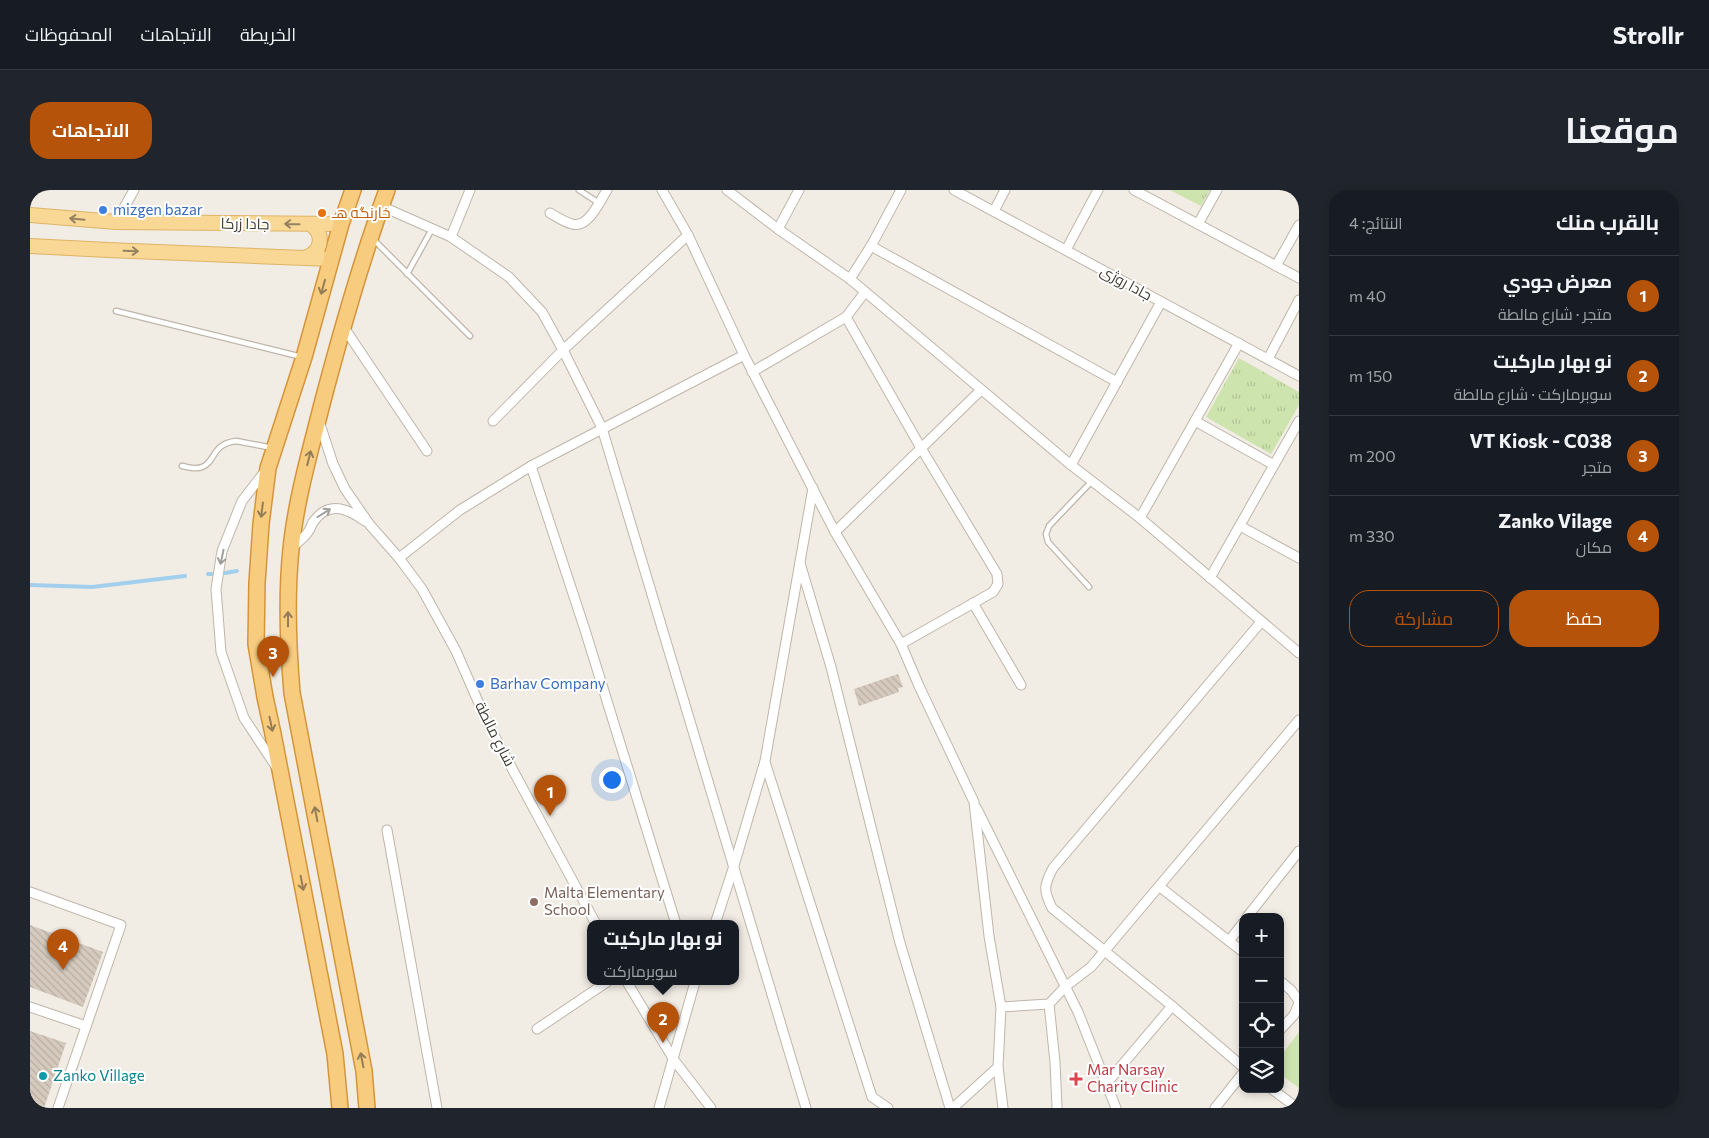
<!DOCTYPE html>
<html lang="ar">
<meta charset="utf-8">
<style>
body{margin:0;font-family:Commissioner,Cairo,sans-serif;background:#20242c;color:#f1f3f6;direction:rtl}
.controls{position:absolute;right:15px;bottom:15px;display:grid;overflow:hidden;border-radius:10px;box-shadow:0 2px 8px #0003}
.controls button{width:45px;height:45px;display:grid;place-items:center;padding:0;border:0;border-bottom:1px solid #363941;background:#171b24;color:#f1f3f6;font:25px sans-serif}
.you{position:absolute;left:581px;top:589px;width:18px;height:18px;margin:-12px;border:4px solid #fff;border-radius:50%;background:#1a73e8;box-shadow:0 0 0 8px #1a73e833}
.badge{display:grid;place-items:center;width:32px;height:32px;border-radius:50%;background:#b45309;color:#fff;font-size:16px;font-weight:700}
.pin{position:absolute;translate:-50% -41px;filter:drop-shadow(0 1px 2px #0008)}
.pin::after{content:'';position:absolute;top:26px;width:18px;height:15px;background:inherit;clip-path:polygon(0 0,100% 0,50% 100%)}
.popup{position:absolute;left:557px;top:730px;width:152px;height:65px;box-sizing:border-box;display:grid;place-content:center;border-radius:10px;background:#171b24;filter:drop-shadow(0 1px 4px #0005);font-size:16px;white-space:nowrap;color:#9ea1a6}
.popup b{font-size:19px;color:#f1f3f6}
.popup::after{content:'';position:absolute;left:50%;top:100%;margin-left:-10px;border:10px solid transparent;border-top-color:#171b24}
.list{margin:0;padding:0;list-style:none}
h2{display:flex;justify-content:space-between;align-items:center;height:65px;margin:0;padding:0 20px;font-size:21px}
h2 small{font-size:16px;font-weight:400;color:#9ea1a6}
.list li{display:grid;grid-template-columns:32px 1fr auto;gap:15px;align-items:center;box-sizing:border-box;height:80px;padding:0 20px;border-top:1px solid #363941}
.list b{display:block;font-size:19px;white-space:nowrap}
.list p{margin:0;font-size:16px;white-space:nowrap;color:#9ea1a6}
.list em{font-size:16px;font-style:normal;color:#9ea1a6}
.actions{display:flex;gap:10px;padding:15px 20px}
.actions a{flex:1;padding:11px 0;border:1px solid #b45309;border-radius:20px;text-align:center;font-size:18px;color:#b45309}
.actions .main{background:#b45309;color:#fff}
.icon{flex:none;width:28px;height:28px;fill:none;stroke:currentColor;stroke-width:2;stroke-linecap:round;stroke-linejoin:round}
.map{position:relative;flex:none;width:1269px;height:918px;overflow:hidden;direction:ltr;border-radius:20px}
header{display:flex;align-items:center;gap:30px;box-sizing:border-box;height:70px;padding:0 25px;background:#171b24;border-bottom:1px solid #363941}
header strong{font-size:24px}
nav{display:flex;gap:28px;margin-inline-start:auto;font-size:18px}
.intro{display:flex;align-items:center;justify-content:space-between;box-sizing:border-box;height:120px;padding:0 30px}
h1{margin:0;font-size:35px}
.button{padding:12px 22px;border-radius:20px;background:#b45309;color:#fff;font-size:18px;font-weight:700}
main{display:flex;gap:30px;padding:0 30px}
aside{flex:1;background:#171b24;border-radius:20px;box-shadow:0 2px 8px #0003}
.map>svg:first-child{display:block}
</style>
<header>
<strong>Strollr</strong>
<nav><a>الخريطة</a><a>الاتجاهات</a><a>المحفوظات</a></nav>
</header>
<div class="intro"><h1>موقعنا</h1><a class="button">الاتجاهات</a></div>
<main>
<aside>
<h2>بالقرب منك<small>النتائج: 4</small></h2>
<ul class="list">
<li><span class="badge">1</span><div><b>معرض جودي</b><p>متجر · شارع مالطة</p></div><em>40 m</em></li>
<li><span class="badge">2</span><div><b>نو بهار ماركيت</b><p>سوبرماركت · شارع مالطة</p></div><em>150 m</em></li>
<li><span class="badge">3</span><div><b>VT Kiosk - C038</b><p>متجر</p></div><em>200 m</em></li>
<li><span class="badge">4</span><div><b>Zanko Vilage</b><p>مكان</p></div><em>330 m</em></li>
</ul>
<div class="actions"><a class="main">حفظ</a><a>مشاركة</a></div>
</aside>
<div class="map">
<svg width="1269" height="918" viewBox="0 0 1269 918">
<defs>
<pattern id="grass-tufts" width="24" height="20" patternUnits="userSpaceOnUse" patternTransform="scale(1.25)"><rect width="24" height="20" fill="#cee4ae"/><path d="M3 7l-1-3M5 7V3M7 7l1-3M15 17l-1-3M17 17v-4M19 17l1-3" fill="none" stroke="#b2c496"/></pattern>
<pattern id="building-back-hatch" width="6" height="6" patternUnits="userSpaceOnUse" patternTransform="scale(1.25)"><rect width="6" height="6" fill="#d5cabd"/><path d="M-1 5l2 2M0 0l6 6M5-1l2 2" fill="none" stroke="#b8aea3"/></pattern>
</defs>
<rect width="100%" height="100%" fill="#f1ece4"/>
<g fill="url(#grass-tufts)">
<path d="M1140 0H1180L1171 16Z"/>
<path d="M1209 168 1269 202V215L1241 264 1176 227Z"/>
</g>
<path fill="#cee4ae" d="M1269 842V898L1250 884V867Z"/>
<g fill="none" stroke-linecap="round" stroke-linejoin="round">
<g stroke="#a2d0ec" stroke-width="4">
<path d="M195 383 207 381"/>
<path d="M178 384H182"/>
<path d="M0 395 62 397 155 386"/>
</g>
</g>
<g fill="url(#building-back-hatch)">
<path d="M868 484 873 497 868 498 869 502 829 516 824 499Z"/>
<path d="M0 735 73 762 53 817 0 797Z"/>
<path d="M0 841 36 853 14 918H0Z"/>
</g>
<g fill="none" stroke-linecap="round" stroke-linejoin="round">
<g stroke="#bfb6aa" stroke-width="7">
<g id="service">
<path d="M549 0 569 13"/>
<path d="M344 50 440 146"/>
<path d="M377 84 402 39"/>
<path d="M86 121 272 167"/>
<path d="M152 276C158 277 166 280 172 277 186 272 181 254 206 251L243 258"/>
<path d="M1059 397 1018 352 1016 344 1019 336 1062 291"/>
</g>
</g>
<g stroke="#bfb6aa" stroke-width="11">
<g id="minor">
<path d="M632 0 658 45 714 165 805 342 871 454 889 496 944 612 959 746 971 817 968 877 923 918"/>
<path d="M697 0 748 39 820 89 1041 275 1110 328 1269 463"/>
<path d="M924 0 1269 186"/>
<path d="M1104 0 1269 88"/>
<path d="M351 16 421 47 479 87 512 122 533 160 572 238 776 918"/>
<path d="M964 21 975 0"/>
<path d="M520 23C527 27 534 32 542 34 558 39 570 11 577 0"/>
<path d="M86 32 104 0"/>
<path d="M1168 34 1187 0"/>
<path d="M748 39 769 0"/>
<path d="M421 47 440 0"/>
<path d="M841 56 1087 192"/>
<path d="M1036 60 1068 0"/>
<path d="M1246 76 1269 35"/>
<path d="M820 89 841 56 871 0"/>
<path d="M816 127 891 258 967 384 968 394 963 402 871 454"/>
<path d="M313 136 397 261"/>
<path d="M1238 169 1269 110"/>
<path d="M722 182 816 127 835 102"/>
<path d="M289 231 303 274 315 299 340 335 369 368 392 399 426 461 458 534 566 734"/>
<path d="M463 231 533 160 658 45"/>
<path d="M1165 231 1244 275"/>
<path d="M1041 275 1131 112"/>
<path d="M501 276 555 440 646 734"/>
<path d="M236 280 212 311 192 361 186 399 191 462 214 528 247 578"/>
<path d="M1110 328 1209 153"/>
<path d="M1210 336 1269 368"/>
<path d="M805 342 951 200"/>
<path d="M261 358C267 353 274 348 278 342 281 339 281 334 284 331 299 310 318 319 335 331"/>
<path d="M369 368 430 320 501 276 714 165"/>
<path d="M770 373 801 477 870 753 920 918"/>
<path d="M1180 388 1269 231"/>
<path d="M943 413 991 495"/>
<path d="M735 572 842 907 858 918"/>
<path d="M947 619 1048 822 1086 918"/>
<path d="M357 640 407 918"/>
<path d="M1130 697 1213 762"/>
<path d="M0 702 91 735 28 918"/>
<path d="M1217 727 1269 661"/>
<path d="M685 734 703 679 735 571 783 298"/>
<path d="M1199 751 1213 733"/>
<path d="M1250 791 1261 800 1269 811"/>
<path d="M597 792 644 870 681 918"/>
<path d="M1019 814 1025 872 1027 918"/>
<path d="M0 817 56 836"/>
<path d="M971 817 1019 814 1035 797 1061 777 1269 530"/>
<path d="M507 839 577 792"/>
<path d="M1250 840 1264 825 1269 813"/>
<path d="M968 877 973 918"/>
<path d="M1213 877 1142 816 1022 718C1013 700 1014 695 1023 678L1231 432"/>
<path d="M1076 894 1142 816"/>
<path d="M1242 899 1267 918"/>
<path d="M629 918 665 792"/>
<path d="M1185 918 1213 883"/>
</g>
</g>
<g stroke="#ddb466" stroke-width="16">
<g id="primary">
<path d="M0 25 86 32 311 34"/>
<path d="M0 56 78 60 301 69"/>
<path d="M277 67C292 61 294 45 282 35"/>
</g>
</g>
<g stroke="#d4953a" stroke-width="18">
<g id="trunk">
<path d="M310 918 305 864 243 544 235 507 226 454 227 393 231 334 238 278 274 167 311 34 323 0"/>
<path d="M337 918 334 881 262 503C258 455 256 407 261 359 266 310 280 262 292 214 311 142 331 70 357 0"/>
</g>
</g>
<use href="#service" stroke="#fff" stroke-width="4.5"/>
<use href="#minor" stroke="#fff" stroke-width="9"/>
<use href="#primary" stroke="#f9d895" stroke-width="14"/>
<use href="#trunk" stroke="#f8cc7f" stroke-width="15"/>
</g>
<defs><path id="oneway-shaft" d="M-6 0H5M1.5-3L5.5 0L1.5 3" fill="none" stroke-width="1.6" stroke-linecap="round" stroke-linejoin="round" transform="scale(1.25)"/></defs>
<g stroke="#948260">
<use href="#oneway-shaft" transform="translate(47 29) rotate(-175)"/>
<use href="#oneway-shaft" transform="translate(262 34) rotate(-179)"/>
<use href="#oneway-shaft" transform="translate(101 61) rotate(2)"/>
</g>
<g stroke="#947d56">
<use href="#oneway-shaft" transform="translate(293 97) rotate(106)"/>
<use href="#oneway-shaft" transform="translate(279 268) rotate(-76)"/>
<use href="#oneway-shaft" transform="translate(232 320) rotate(97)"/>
<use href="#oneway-shaft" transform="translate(258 429) rotate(-90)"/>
<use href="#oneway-shaft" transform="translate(241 534) rotate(78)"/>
<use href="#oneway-shaft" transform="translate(286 624) rotate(-101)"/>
<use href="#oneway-shaft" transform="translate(272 693) rotate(79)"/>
<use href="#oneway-shaft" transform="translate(332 870) rotate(-101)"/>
</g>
<g stroke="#a09e9a">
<use href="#oneway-shaft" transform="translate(294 323) rotate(-32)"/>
<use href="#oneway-shaft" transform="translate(192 367) rotate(102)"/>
</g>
<g fill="#3f7fe0" stroke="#fff" stroke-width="2">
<circle cx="73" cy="20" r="5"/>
<circle cx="450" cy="494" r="5"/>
</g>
<circle fill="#e8710a" stroke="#fff" stroke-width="2" cx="292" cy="23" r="5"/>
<circle fill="#8d6e63" stroke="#fff" stroke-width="2" cx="504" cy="712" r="5"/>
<circle fill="#0f9aa8" stroke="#fff" stroke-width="2" cx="13" cy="886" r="5"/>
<path fill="#e0444e" stroke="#fff" stroke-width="2" d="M1043.5 881.5h5v5h5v5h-5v5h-5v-5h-5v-5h5z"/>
<g text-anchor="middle" stroke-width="4" stroke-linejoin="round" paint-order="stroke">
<g font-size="15" fill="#366cbe" stroke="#fff" text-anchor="start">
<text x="83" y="25">mizgen bazar</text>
<text x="460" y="499">Barhav Company</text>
</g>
<g font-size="15" fill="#c56008" stroke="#fff" text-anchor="start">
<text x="302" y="28">خارنگه هـ</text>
</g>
<g font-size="15" fill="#423c34" stroke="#fff">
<text transform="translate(215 34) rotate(1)" y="5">جادا زرکا</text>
<text transform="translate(1096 93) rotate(29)" y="5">جادا روژی</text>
<text transform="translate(465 544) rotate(63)" y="5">شارع مالطة</text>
</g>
<g font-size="15" fill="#785e54" stroke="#fff" text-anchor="start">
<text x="514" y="708">Malta Elementary<tspan x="514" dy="17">School</tspan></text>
</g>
<g font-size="15" fill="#be3a42" stroke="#fff" text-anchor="start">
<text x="1057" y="885">Mar Narsay<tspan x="1057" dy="17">Charity Clinic</tspan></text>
</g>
<g font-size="15" fill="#0d838f" stroke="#fff" text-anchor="start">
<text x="23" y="891">Zanko Village</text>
</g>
</g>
</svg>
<div class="controls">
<button>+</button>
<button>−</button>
<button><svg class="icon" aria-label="locate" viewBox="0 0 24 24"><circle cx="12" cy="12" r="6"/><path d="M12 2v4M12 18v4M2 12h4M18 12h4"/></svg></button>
<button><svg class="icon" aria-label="layers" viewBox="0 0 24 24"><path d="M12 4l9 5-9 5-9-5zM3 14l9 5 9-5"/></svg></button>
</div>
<div class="you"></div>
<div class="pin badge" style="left:520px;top:626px">1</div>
<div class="pin badge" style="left:633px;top:853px">2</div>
<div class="popup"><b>نو بهار ماركيت</b>سوبرماركت</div>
<div class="pin badge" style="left:243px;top:487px">3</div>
<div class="pin badge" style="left:33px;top:780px">4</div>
</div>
</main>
